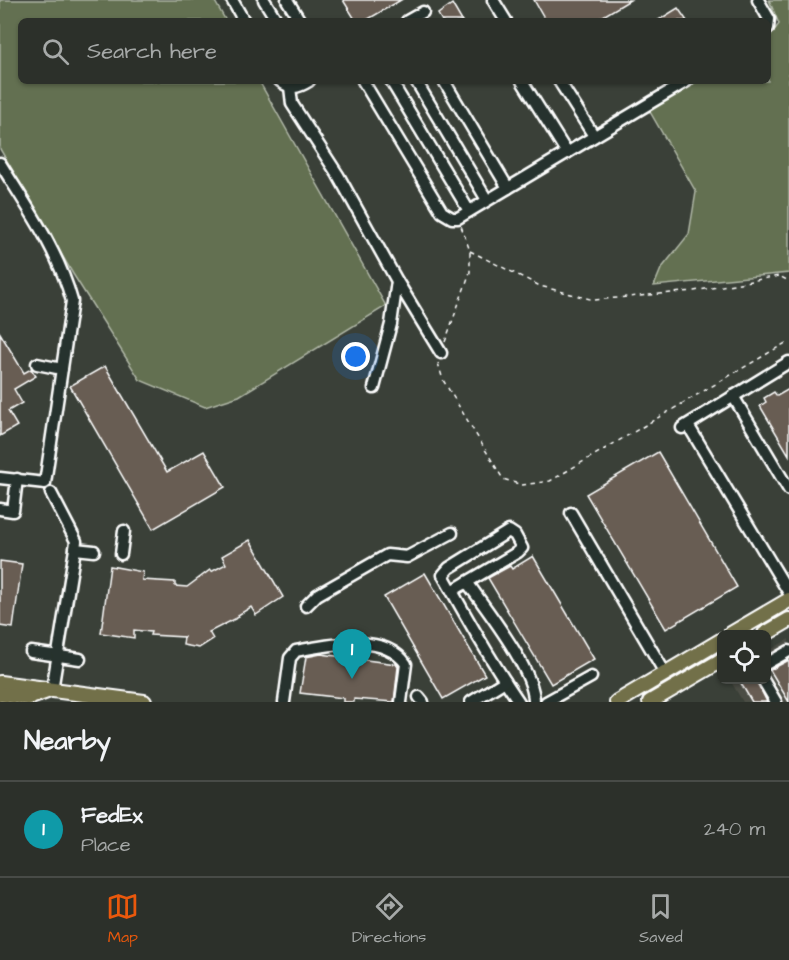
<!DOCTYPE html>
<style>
body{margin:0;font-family:"Architects Daughter",sans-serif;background:#343832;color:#f1f3f6}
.controls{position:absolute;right:18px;bottom:18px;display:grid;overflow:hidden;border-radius:9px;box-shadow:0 2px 4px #0004}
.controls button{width:54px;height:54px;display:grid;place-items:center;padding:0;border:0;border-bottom:2px solid #484b47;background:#2c302a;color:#f1f3f6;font:30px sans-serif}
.you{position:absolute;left:356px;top:357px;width:21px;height:21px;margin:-15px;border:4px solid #fff;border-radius:50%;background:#1a73e8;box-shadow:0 0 0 9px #1a73e833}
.badge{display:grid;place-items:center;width:39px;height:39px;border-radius:50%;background:#ea580c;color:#fff;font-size:20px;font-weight:700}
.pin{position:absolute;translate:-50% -50px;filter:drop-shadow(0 2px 3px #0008)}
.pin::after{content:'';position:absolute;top:32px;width:21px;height:18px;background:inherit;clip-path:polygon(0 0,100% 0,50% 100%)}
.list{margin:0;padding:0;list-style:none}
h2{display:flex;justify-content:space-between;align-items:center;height:78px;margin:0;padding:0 24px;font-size:26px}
h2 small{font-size:20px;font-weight:400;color:#a6a9a8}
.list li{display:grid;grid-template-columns:39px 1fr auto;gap:18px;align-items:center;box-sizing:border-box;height:96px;padding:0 24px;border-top:2px solid #484b47}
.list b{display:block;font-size:22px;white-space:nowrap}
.list p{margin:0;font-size:20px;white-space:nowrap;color:#a6a9a8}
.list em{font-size:20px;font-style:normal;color:#a6a9a8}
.icon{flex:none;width:33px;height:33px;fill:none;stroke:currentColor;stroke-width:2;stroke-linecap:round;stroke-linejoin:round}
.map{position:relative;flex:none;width:789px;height:702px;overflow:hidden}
.search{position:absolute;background:#2c302a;box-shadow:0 2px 4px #0004;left:18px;right:18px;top:18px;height:66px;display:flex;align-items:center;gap:15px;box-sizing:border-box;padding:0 21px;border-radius:9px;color:#a6a9a8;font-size:22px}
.sheet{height:174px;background:#2c302a}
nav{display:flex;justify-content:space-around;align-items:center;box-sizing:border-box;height:84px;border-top:2px solid #484b47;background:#2c302a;font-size:16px;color:#a6a9a8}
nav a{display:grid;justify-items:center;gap:3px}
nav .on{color:#ea580c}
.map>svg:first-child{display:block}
</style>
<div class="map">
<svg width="789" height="702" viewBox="0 0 789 702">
<rect width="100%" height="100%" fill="#3a4038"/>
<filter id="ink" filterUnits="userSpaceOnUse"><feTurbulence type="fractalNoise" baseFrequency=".0167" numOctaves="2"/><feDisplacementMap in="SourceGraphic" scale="12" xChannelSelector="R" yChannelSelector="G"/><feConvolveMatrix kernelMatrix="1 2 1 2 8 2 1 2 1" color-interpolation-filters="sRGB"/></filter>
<g filter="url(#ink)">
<path fill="#4c4d44" d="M789 639V702H743L730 680H766L767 652Z"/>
<g fill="#637051" stroke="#b1b8a8" stroke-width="1.5">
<path d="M0 0H214L226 21H21V81H259L386 306 239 396 205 407 140 380 73 274 0 149Z"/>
<path d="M769 0H789V273L654 286 661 269 689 234 696 192 649 110 698 81H768V39L779 24Z"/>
</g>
<g fill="#685d53" stroke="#fff" stroke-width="1.5">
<path d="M343 0H401L365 21H356Z"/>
<path d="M534 0H630L595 21H546Z"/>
<path d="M452 4 462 21H442L438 14Z"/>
<path d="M678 8 687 21H657Z"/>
<path d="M0 333 24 373 31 369 36 376 14 389 22 403 8 411 17 426 0 436Z"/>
<path d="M105 366 167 472 204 451 225 487 153 529 70 386Z"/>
<path d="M789 389V455L760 406 766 402 764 398 774 392 777 396Z"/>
<path d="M658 452 737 587 666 629 586 494Z"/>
<path d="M250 540 283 597 256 615 251 607 238 615 239 617 209 632 213 639 199 648 183 645 184 637 150 635 151 632 134 630V638L101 633 110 566 143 572 142 580 175 582V586L187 587 210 570 211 572 226 564 222 556Z"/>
<path d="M533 556 594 659 551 684 488 578 510 566 512 569Z"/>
<path d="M0 561 22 564 13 628 0 626Z"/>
<path d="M425 573 485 675 443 699 384 597Z"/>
<path d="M321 654 396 664 398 667 394 702 354 699V702H343V698L300 693 306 657Z"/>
<path d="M789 660V702L770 670Z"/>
<path d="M739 680H756L767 702H752Z"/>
</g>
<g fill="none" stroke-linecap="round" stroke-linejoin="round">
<g stroke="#fff" stroke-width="15">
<g id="minor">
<path d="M232 0 244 21"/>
<path d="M264 0 277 21"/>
<path d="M287 0 300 21"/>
<path d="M493 0 506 21"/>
<path d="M758 0 769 19 768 28"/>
<path d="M407 21 423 12"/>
<path d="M280 81C291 90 298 88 309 81"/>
<path d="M363 81 442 212 452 218H458L687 81"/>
<path d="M391 81 469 211"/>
<path d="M416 81 487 200"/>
<path d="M444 81 508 188"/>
<path d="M522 81 567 153"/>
<path d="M559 81 594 136"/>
<path d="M290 87 292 104 338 175 397 281 391 324 374 388"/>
<path d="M0 163C27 207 58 250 72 301L45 483 0 478"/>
<path d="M397 281 441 353"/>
<path d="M37 364 62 369"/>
<path d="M733 396 789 490"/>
<path d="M688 425 789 593"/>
<path d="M682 428 789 362"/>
<path d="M51 493 76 541 75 549"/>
<path d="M0 509 13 511 17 479"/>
<path d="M571 513 665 673"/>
<path d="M121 554 124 531"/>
<path d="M467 582C486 609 535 671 534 702"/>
<path d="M452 591 518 552 522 548 515 535 509 531 449 568 443 575C467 618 491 661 519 702"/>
<path d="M306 606 317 595 387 555 407 557 452 533"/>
<path d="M31 652 80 659"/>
<path d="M766 664 789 651"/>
<path d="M763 680 776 702"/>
<path d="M52 690 75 549 94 551"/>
<path d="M419 697 423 702"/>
<path d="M284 702 290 658 296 651C329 645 384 632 406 664L401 702"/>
<path d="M471 702 505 681"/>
<path d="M546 702 591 677"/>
</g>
</g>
<g stroke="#fff" stroke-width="18">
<g id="major">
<path d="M731 634 789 600"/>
<path d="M765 634 789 620"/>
<path d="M0 683 144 702"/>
<path d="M0 694 28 698 50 690"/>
<path d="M617 702 722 640"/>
<path d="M650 702 722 660"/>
</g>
</g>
<g stroke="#fff" stroke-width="1.5" stroke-dasharray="4.5 4.5" stroke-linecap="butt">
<path d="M470 251 540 286 594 300 694 291 779 276 789 281"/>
<path d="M445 342 470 272V251L461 226"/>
<path d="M438 363 443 380 503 479 522 485 550 481 789 341"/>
</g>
<use href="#minor" stroke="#26332d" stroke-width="10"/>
<use href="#major" stroke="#726f4a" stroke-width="14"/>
</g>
</g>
</svg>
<div class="controls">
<button><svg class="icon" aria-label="locate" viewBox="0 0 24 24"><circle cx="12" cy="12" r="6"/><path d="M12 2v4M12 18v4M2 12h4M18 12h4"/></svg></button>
</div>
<div class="you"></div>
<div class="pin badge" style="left:352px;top:679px;background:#0f9aa8">1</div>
<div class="search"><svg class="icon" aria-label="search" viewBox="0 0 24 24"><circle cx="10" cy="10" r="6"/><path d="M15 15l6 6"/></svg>Search here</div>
</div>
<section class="sheet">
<h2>Nearby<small></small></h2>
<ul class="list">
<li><span class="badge" style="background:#0f9aa8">1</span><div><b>FedEx</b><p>Place</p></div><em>240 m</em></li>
</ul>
</section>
<nav>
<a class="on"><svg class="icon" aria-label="map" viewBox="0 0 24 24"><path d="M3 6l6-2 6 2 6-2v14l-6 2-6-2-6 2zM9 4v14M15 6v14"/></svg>Map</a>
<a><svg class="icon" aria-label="directions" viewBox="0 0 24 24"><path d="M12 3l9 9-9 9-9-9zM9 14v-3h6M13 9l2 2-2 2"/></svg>Directions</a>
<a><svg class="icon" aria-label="saved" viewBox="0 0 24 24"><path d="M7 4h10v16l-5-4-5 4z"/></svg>Saved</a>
</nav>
